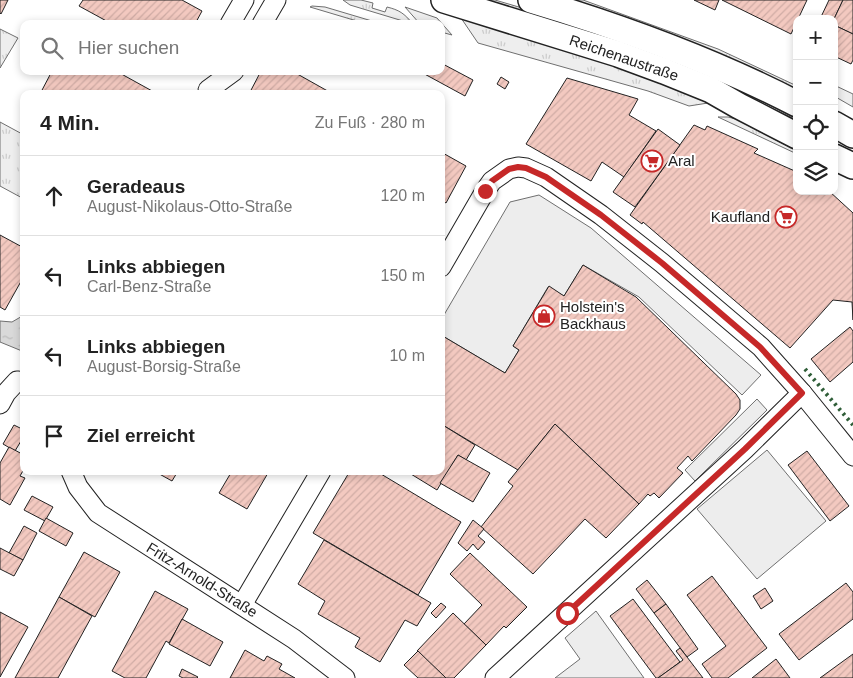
<!DOCTYPE html>
<html lang="de">
<meta charset="utf-8">
<style>
body{margin:0;font-family:Helvetica,sans-serif;background:#f2f2f2;color:#222}
.controls{position:absolute;right:15px;top:15px;display:grid;overflow:hidden;border-radius:10px;box-shadow:0 2px 8px #0003}
.controls button{width:45px;height:45px;display:grid;place-items:center;padding:0;border:0;border-bottom:1px solid #e0e0e0;background:#fff;color:#222;font:25px sans-serif}
.stop{position:absolute;width:15px;height:15px;margin:-11px;border:4px solid #c62828;border-radius:50%;background:#fff}
.stop.end{background:#c62828;border-color:#fff;box-shadow:0 1px 5px #0008}
.list{margin:0;padding:0;list-style:none}
h2{display:flex;justify-content:space-between;align-items:center;height:65px;margin:0;padding:0 20px;font-size:21px}
h2 small{font-size:16px;font-weight:400;color:#767676}
.list li{display:grid;grid-template-columns:32px 1fr auto;gap:15px;align-items:center;box-sizing:border-box;height:80px;padding:0 20px;border-top:1px solid #e0e0e0}
.list b{display:block;font-size:19px;white-space:nowrap}
.list p{margin:0;font-size:16px;white-space:nowrap;color:#767676}
.list em{font-size:16px;font-style:normal;color:#767676}
.icon{flex:none;width:28px;height:28px;fill:none;stroke:currentColor;stroke-width:2;stroke-linecap:round;stroke-linejoin:round}
.map{position:relative;flex:none;width:853px;height:678px;overflow:hidden}
.search{position:absolute;background:#fff;box-shadow:0 2px 8px #0003;left:20px;top:20px;width:425px;height:55px;display:flex;align-items:center;gap:12px;box-sizing:border-box;padding:0 18px;border-radius:10px;color:#767676;font-size:19px}
.panel{position:absolute;background:#fff;box-shadow:0 2px 8px #0003;left:20px;top:90px;width:425px;height:385px;border-radius:10px}
.map>svg:first-child{display:block}
</style>
<div class="map">
<svg width="853" height="678" viewBox="0 0 853 678">
<defs>
<pattern id="grass-tufts" width="24" height="20" patternUnits="userSpaceOnUse" patternTransform="scale(1.25)"><rect width="24" height="20" fill="#eee"/><path d="M3 7l-1-3M5 7V3M7 7l1-3M15 17l-1-3M17 17v-4M19 17l1-3" fill="none" stroke="#ccc"/></pattern>
<pattern id="water-ripples" width="26" height="14" patternUnits="userSpaceOnUse" patternTransform="scale(1.25)"><rect width="26" height="14" fill="#d9d9d9"/><path d="M2 4q2-2 4 0t4 0M15 11q2-2 4 0t4 0" fill="none" stroke="#bababa"/></pattern>
<pattern id="building-hatch" width="6" height="6" patternUnits="userSpaceOnUse" patternTransform="scale(1.25)"><rect width="6" height="6" fill="#f3c9c0"/><path d="M-1 1l2-2M0 6l6-6M5 7l2-2" fill="none" stroke="#d0aca5"/></pattern>
</defs>
<rect width="100%" height="100%" fill="#fff"/>
<g fill="url(#grass-tufts)" stroke="#6f6f6f">
<path d="M343 0H361L373 3 372 8 385 12 387 7C399 10 404 13 413 24L350 5Z"/>
<path d="M475 0H495L583 26 645 48 797 114V120L703 76Z"/>
<path d="M572 0H583L718 49 797 86V92Z"/>
<path d="M312 6 325 7 382 24H367L310 7Z"/>
<path d="M405 7 437 18 452 35 441 32V24H420Z"/>
<path d="M459 15 580 52 708 99V103L689 106 648 91 478 43Z"/>
<path d="M0 29 18 38 0 68Z"/>
<path d="M834 85 853 94V107L834 96Z"/>
<path d="M718 117H728L736 119 797 151V154Z"/>
<path d="M0 122 24 135V199L0 186Z"/>
</g>
<g fill="#ededed" stroke="#6f6f6f">
<path d="M539 195 591 228 761 375 742 395 639 297 583 265 564 296 548 287 513 346 519 350 505 373 441 335V320L510 202Z"/>
<path d="M757 399 767 410 695 481 685 470Z"/>
<path d="M767 450 826 521 757 579 697 509Z"/>
<path d="M596 611 644 678H555L580 659 565 638Z"/>
</g>
<path fill="url(#water-ripples)" stroke="#6f6f6f" d="M24 315V349L22 351 0 342V321L12 322Z"/>
<g fill="url(#building-hatch)" stroke="#222">
<path d="M0 0H8L1 14 0 13Z"/>
<path d="M83 0H182L202 11 195 24H112L79 6Z"/>
<path d="M694 0H719L715 10Z"/>
<path d="M722 0H807L791 34Z"/>
<path d="M829 0H843L834 19H820Z"/>
<path d="M843 0H853V34L834 25V19Z"/>
<path d="M834 25 853 34V60L851 64 834 56Z"/>
<path d="M441 63 473 80 465 96 419 71H441Z"/>
<path d="M52 71H116L154 92 153 94H40Z"/>
<path d="M261 71H292L333 94H249Z"/>
<path d="M501 77 509 82 505 89 497 84Z"/>
<path d="M567 78 638 99 629 115 656 131 624 177 602 162 591 181 526 144Z"/>
<path d="M694 125 705 130 707 126 758 149 754 153 797 172V191H829L853 213V320L852 302 833 300 790 348 643 222 642 224 630 215Z"/>
<path d="M658 129 680 145 635 207 613 192Z"/>
<path d="M441 152 466 166 446 203 441 200Z"/>
<path d="M0 235 24 248V276L5 310 0 307Z"/>
<path d="M583 265 636 297 736 394 740 400V409L736 415 692 461 688 456 677 468 683 473 659 498 654 493 650 496 648 494 639 504 555 424 518 470 441 424V335L505 373 519 350 513 346 549 286 564 296Z"/>
<path d="M850 327 853 331V362L830 382 811 359Z"/>
<path d="M441 424 475 445 466 460 458 455 437 490 406 471H441Z"/>
<path d="M555 424 639 504 606 538 585 519 533 574 481 527 513 486 508 482Z"/>
<path d="M14 425 24 430V436L15 451 3 444Z"/>
<path d="M9 447 24 455V469L20 476 25 478 10 505 0 499V463Z"/>
<path d="M807 451 849 506 830 521 788 465Z"/>
<path d="M458 455 490 473 473 502 440 483Z"/>
<path d="M154 471H178L172 481Z"/>
<path d="M232 471H264L268 473 247 509 219 493Z"/>
<path d="M350 471H376L461 522 418 595 313 533Z"/>
<path d="M32 496 53 507 45 521 24 510Z"/>
<path d="M46 518 73 533 66 546 39 531Z"/>
<path d="M473 520 484 529 478 536 485 542 478 550 473 544 467 551 458 543Z"/>
<path d="M24 526 37 533 23 560 9 553Z"/>
<path d="M324 540 431 603 417 626 405 620 380 662 355 647 360 638 318 614 325 601 298 584Z"/>
<path d="M0 548 23 560 14 576 0 569Z"/>
<path d="M84 552 120 572 95 617 59 597Z"/>
<path d="M470 553 527 607 506 628 504 626 486 645 464 624 482 605 450 574Z"/>
<path d="M712 576 767 648 728 678H712L702 664 726 646 687 595Z"/>
<path d="M647 580 666 604 654 613 636 589Z"/>
<path d="M846 583 853 592V619L799 660 779 634Z"/>
<path d="M765 588 773 601 761 609 753 596Z"/>
<path d="M155 591 188 609 169 643 166 641 146 678H125L112 671Z"/>
<path d="M59 597 92 616 58 678H15Z"/>
<path d="M633 599 680 662 658 678H656L610 616Z"/>
<path d="M441 603 446 607 436 618 431 613Z"/>
<path d="M666 604 698 649 687 657 654 613Z"/>
<path d="M0 612 28 627 0 677Z"/>
<path d="M453 613 486 645 454 678H446L417 651Z"/>
<path d="M182 619 223 642 210 666 169 644Z"/>
<path d="M680 648 687 657 703 678H658L683 660 676 651Z"/>
<path d="M245 650 264 661 267 656 282 664 279 669 295 678H230Z"/>
<path d="M418 651 446 678H418L404 665Z"/>
<path d="M853 654V678H820Z"/>
<path d="M776 659 790 678H752Z"/>
<path d="M182 669 198 677 197 678H183L179 676Z"/>
</g>
<g fill="none" stroke-linecap="round" stroke-linejoin="round">
<g stroke="#222" stroke-width="21">
<g id="minor">
<path d="M230 24 244 0"/>
<path d="M262 24 276 0"/>
<path d="M208 90 234 71"/>
<path d="M441 267 485 191 492 181 509 169 518 167 526 168 546 177 601 215 662 263 761 347 802 393 853 456"/>
<path d="M0 404 6 393 17 381 24 382"/>
<path d="M71 471 78 487 98 513 294 639 345 678"/>
<path d="M242 605 321 471"/>
<path d="M495 678 745 449 802 393"/>
</g>
</g>
<g stroke="#222" stroke-width="28">
<g id="major">
<path d="M444 0 618 54 664 71 711 90 739 106 797 136"/>
<path d="M531 0C621 27 714 61 797 104"/>
<path d="M834 124 853 135"/>
<path d="M834 157 853 166"/>
</g>
</g>
<use href="#minor" stroke="#fff" stroke-width="19"/>
<use href="#major" stroke="#fff" stroke-width="25"/>
<path stroke="#2f5e38" stroke-width="4" stroke-dasharray="2.5 4" stroke-linecap="butt" d="M805 369 853 425"/>
</g>
<g fill="none" stroke-linecap="round" stroke-linejoin="round">
<path stroke="#c62828" stroke-width="6" d="M485 191 492 181 509 169 518 167 526 168 546 177 601 215 662 263 760 347 802 393 745 449 567 613"/>
</g>
<defs>
<g id="supermarket-ring" transform="scale(1.125)"><circle r="9.5" fill="#fff" stroke="#c62828" stroke-width="1.5"/><path d="M-6-5.5h2.5l.6 2H6L4.5 2H-2.5L-4.4-4H-6ZM-1.5 3.2a1.3 1.3 0 1 0 .1 0ZM3 3.2a1.3 1.3 0 1 0 .1 0Z" fill="#c62828"/></g>
<g id="shop-ring" transform="scale(1.125)"><circle r="9.5" fill="#fff" stroke="#c62828" stroke-width="1.5"/><path d="M-5-2.5h2.3a2.7 3.5 0 0 1 5.4 0H5L5.5 6h-11ZM-1.5-2.5h3a1.5 2.3 0 0 0-3 0Z" fill="#c62828"/></g>
</defs>
<g fill-rule="evenodd">
<use href="#supermarket-ring" x="652" y="161"/>
<use href="#supermarket-ring" x="786" y="217"/>
<use href="#shop-ring" x="544" y="316"/>
</g>
<g text-anchor="middle" stroke-width="4" stroke-linejoin="round" paint-order="stroke">
<g font-size="15" fill="#222" stroke="#fff">
<text transform="translate(624 58) rotate(19)" y="5">Reichenaustraße</text>
<text transform="translate(202 580) rotate(32)" y="5">Fritz-Arnold-Straße</text>
</g>
<g font-size="15" fill="#222" stroke="#fff" text-anchor="start">
<text x="668" y="166">Aral</text>
<text x="770" y="222" text-anchor="end">Kaufland</text>
<text x="560" y="312">Holstein's<tspan x="560" dy="17">Backhaus</tspan></text>
</g>
</g>
</svg>
<div class="controls">
<button>+</button>
<button>−</button>
<button><svg class="icon" aria-label="locate" viewBox="0 0 24 24"><circle cx="12" cy="12" r="6"/><path d="M12 2v4M12 18v4M2 12h4M18 12h4"/></svg></button>
<button><svg class="icon" aria-label="layers" viewBox="0 0 24 24"><path d="M12 4l9 5-9 5-9-5zM3 14l9 5 9-5"/></svg></button>
</div>
<div class="stop" style="left:567px;top:613px"></div>
<div class="stop end" style="left:485px;top:191px"></div>
<div class="search"><svg class="icon" aria-label="search" viewBox="0 0 24 24"><circle cx="10" cy="10" r="6"/><path d="M15 15l6 6"/></svg>Hier suchen</div>
<section class="panel">
<h2>4 Min.<small>Zu Fuß · 280 m</small></h2>
<ul class="list">
<li><svg class="icon" aria-label="ahead" viewBox="0 0 24 24"><path d="M12 20V5M6 11l6-6 6 6"/></svg><div><b>Geradeaus</b><p>August-Nikolaus-Otto-Straße</p></div><em>120 m</em></li>
<li><svg class="icon" aria-label="left" viewBox="0 0 24 24"><path d="M17 20v-9H6M10 6l-5 5 5 5"/></svg><div><b>Links abbiegen</b><p>Carl-Benz-Straße</p></div><em>150 m</em></li>
<li><svg class="icon" aria-label="left" viewBox="0 0 24 24"><path d="M17 20v-9H6M10 6l-5 5 5 5"/></svg><div><b>Links abbiegen</b><p>August-Borsig-Straße</p></div><em>10 m</em></li>
<li><svg class="icon" aria-label="arrive" viewBox="0 0 24 24"><path d="M6 21V4h12l-3 4 3 4H6"/></svg><div><b>Ziel erreicht</b></div></li>
</ul>
</section>
</div>
